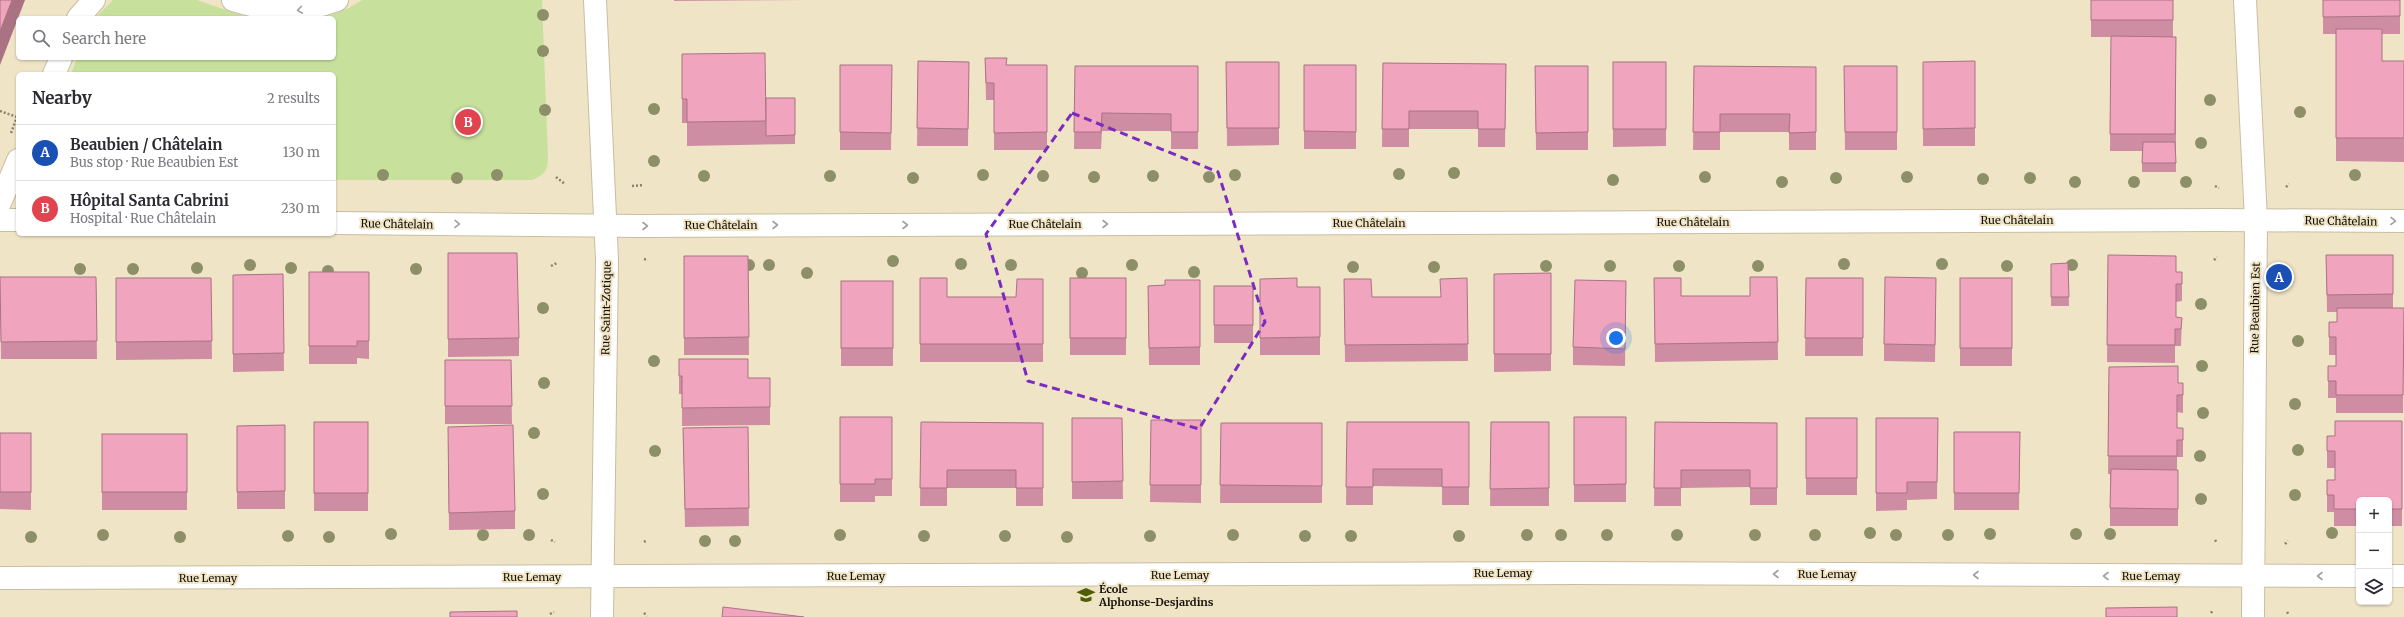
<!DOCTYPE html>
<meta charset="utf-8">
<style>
body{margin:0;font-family:Merriweather,serif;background:#f2f2f3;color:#2b2b33}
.controls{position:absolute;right:12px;bottom:12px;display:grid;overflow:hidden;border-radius:6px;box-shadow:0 1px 3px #0004}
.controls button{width:36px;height:36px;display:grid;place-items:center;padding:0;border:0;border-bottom:1px solid #e1e1e2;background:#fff;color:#2b2b33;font:20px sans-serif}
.you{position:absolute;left:1616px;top:338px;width:14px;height:14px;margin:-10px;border:3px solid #fff;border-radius:50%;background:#1a73e8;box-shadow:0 0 0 6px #1a73e833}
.badge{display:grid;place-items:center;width:26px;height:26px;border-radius:50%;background:#0b8043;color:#fff;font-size:13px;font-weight:700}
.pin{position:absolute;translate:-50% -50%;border:2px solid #fff;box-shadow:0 1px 4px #0006}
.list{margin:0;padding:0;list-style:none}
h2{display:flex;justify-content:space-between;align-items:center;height:52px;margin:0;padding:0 16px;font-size:17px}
h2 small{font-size:13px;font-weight:400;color:#7c7c81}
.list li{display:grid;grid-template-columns:26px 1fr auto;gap:12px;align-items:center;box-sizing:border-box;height:56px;padding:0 16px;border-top:1px solid #e1e1e2}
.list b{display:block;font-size:15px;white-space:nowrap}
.list p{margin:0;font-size:13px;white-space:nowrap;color:#7c7c81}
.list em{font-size:13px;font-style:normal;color:#7c7c81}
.icon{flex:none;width:22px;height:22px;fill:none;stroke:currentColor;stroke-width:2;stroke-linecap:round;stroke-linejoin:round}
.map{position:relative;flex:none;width:2404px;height:617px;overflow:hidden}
.search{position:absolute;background:#fff;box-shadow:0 1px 3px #0004;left:16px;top:16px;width:320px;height:44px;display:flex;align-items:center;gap:10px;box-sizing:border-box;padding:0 14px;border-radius:6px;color:#7c7c81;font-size:15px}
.panel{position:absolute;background:#fff;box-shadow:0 1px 3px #0004;left:16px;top:72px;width:320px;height:164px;border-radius:6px}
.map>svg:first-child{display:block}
</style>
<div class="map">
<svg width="2404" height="617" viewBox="0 0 2404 617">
<rect width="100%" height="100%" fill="#f0e4c7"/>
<g fill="#c7e19c">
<path d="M113 0H197L249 18H95Z"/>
<path d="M362 0H542L548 158C548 171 544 175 532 180H334V74H71L77 58H334V18H323L349 8Z"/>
</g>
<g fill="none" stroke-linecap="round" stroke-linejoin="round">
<g stroke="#c9bda1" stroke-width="24">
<g id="minor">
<path d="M233 0C271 12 300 14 337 0"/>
<path d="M595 0 607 260 602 617"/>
<path d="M2245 0 2256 220 2253 617"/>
<path d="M78 18 94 0"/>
<path d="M54 74 61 58"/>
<path d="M0 203 18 160"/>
<path d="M0 220H18"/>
<path d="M334 223 639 226 2218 220 2404 221"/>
<path d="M2389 576H2404"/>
<path d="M0 578 1571 573 2359 576"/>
</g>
</g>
<g stroke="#8b826e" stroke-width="2.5" stroke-dasharray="2 2" stroke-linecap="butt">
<path d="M0 111 17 117"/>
<path d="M11 133 18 114"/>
<path d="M556 177 565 184"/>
<path d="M632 186 644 185"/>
<path d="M2215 186 2219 188"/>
<path d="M2286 187 2289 184"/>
<path d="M644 259 648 260"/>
<path d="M2214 260 2217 257"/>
<path d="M551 266 557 263"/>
<path d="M551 540 555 542"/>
<path d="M2215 540 2217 543"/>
<path d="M644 542 647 540"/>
<path d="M2285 544 2288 541"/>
<path d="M2287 612 2289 615"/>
<path d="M644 613 647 616"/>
<path d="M2211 613 2213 610"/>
<path d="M550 614 554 612"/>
</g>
<use href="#minor" stroke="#fff" stroke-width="22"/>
</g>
<g fill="#8c8f67">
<circle cx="543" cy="15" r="6"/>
<circle cx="543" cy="51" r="6"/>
<circle cx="2210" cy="100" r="6"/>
<circle cx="654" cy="109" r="6"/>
<circle cx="545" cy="110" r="6"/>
<circle cx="2300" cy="112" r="6"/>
<circle cx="2201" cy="143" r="6"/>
<circle cx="654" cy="161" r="6"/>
<circle cx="1454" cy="173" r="6"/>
<circle cx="1399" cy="174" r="6"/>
<circle cx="383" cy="175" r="6"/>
<circle cx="497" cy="175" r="6"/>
<circle cx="983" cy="175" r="6"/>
<circle cx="1235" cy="175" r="6"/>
<circle cx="2355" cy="175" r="6"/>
<circle cx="704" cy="176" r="6"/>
<circle cx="830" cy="176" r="6"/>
<circle cx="1043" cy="176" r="6"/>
<circle cx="1153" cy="176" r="6"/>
<circle cx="1094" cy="177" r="6"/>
<circle cx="1209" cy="177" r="6"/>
<circle cx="1705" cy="177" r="6"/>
<circle cx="1907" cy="177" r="6"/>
<circle cx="457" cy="178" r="6"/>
<circle cx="913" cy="178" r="6"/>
<circle cx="1836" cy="178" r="6"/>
<circle cx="2030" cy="178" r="6"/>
<circle cx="1983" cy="179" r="6"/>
<circle cx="1613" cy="180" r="6"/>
<circle cx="1782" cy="182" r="6"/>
<circle cx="2075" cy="182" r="6"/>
<circle cx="2134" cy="182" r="6"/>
<circle cx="2186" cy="182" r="6"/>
<circle cx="893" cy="261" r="6"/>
<circle cx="961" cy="264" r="6"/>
<circle cx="1844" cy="264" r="6"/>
<circle cx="1942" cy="264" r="6"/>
<circle cx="250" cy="265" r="6"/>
<circle cx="749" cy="265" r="6"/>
<circle cx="769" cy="265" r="6"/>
<circle cx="1011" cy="265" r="6"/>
<circle cx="1132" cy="265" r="6"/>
<circle cx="2072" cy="265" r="6"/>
<circle cx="1546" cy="266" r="6"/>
<circle cx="1610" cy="266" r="6"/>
<circle cx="1679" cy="266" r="6"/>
<circle cx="1758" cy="266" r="6"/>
<circle cx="2007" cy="266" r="6"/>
<circle cx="1353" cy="267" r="6"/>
<circle cx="1434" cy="267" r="6"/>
<circle cx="197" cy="268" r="6"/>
<circle cx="291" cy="268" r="6"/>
<circle cx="80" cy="269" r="6"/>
<circle cx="133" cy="269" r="6"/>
<circle cx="416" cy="269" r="6"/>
<circle cx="328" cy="271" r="6"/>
<circle cx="1194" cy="272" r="6"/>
<circle cx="807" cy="273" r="6"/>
<circle cx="1082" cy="273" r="6"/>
<circle cx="2201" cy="304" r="6"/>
<circle cx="543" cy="308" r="6"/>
<circle cx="2298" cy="341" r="6"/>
<circle cx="654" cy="361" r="6"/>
<circle cx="2202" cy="366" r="6"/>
<circle cx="544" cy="383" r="6"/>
<circle cx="2295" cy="404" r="6"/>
<circle cx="2203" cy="413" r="6"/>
<circle cx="534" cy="433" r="6"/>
<circle cx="2298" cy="450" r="6"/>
<circle cx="655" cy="451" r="6"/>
<circle cx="2200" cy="456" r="6"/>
<circle cx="543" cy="494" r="6"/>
<circle cx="2295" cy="495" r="6"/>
<circle cx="2201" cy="499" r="6"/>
<circle cx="1870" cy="533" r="6"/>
<circle cx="2332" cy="533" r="6"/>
<circle cx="391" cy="534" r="6"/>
<circle cx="1990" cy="534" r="6"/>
<circle cx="2076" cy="534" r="6"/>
<circle cx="2110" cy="534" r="6"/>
<circle cx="103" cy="535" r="6"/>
<circle cx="483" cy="535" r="6"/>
<circle cx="529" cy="535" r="6"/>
<circle cx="840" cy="535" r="6"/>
<circle cx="1233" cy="535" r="6"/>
<circle cx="1527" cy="535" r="6"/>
<circle cx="1561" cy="535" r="6"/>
<circle cx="1607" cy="535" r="6"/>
<circle cx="1677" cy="535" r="6"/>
<circle cx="1755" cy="535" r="6"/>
<circle cx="1815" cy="535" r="6"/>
<circle cx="1896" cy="535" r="6"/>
<circle cx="1948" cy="535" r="6"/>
<circle cx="288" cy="536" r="6"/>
<circle cx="924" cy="536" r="6"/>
<circle cx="1005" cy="536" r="6"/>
<circle cx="1150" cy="536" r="6"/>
<circle cx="1305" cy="536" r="6"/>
<circle cx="1351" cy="536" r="6"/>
<circle cx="1459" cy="536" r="6"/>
<circle cx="31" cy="537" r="6"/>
<circle cx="180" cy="537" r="6"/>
<circle cx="329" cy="537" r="6"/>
<circle cx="1067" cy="537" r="6"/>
<circle cx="705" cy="541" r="6"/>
<circle cx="735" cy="541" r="6"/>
</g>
<g fill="#cf8da3">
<path d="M674 0H807L674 1Z"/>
<path d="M2091 0H2173V37H2176V172H2142V151H2110L2111 37H2091Z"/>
<path d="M2323 0H2400V34H2382V61H2404V162L2336 161V34H2323Z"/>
<path d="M682 54 766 98H795V144L687 146V123H682Z"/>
<path d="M985 58 1007 65H1047V150H994V100H986Z"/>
<path d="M918 61 969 62 968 146H917Z"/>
<path d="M1975 61V146H1923V62Z"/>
<path d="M1226 62H1279V145L1227 146Z"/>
<path d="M1613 62H1666V146L1613 147Z"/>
<path d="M1383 63 1506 64 1505 147H1478V129H1409V147H1382Z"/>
<path d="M840 65H892L891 150H840Z"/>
<rect x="1304" y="65" width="52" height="84"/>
<path d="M1075 66H1198V149H1171V131H1102L1101 149H1074Z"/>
<path d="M1535 66H1588V150H1536Z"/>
<path d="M1694 66 1816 67V150H1789V132H1720V150H1693Z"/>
<path d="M1844 66H1897V150H1845Z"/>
<path d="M448 253 519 338V356L448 357Z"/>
<path d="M2108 255 2176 272H2182V301L2176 302V317L2182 318 2181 346H2175V363L2107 362Z"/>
<path d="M2326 255H2393V308H2404L2403 413H2336V398H2328V366H2336V355H2329V322H2337V312H2327Z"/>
<path d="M684 256H748L749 355H684Z"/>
<path d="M2068 263 2069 306H2051V264Z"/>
<path d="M309 272H369V359L357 358V364H309Z"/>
<path d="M1551 273V371L1494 372V274Z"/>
<path d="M283 274 284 371 233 372V275Z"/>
<path d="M0 277H96L97 359H1Z"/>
<path d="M1777 277 1778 360 1655 362 1654 278 1681 296H1750Z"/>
<path d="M116 278H211L212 359 116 360Z"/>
<path d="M920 278 947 297H1016L1043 279V362H920Z"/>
<rect x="1070" y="278" width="56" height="77"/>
<path d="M1467 278 1468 361 1345 362 1344 279 1372 297H1440Z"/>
<path d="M1806 278H1863V356H1805Z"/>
<rect x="1960" y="278" width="52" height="88"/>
<path d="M1260 279 1297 287H1320V355H1260Z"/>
<path d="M1200 280V365H1149L1148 286 1165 285Z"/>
<rect x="841" y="281" width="52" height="85"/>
<path d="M1626 281 1625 366 1573 365V347Z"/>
<rect x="1214" y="286" width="39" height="57"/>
<path d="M1936 295 1935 362 1884 361V344Z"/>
<path d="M679 359 748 378H770V425L682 426V394H679Z"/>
<path d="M445 360H511L512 424H445Z"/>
<path d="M2109 367 2178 383 2183 395V413L2177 412V428H2183V457H2177V470H2178V526H2110V474H2108Z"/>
<path d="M840 417H892V496H875V502H840Z"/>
<rect x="1574" y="417" width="52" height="85"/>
<path d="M1072 418H1122L1123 499H1072Z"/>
<rect x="1806" y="418" width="51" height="77"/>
<path d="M1876 418H1938L1937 499 1907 500V510L1876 511Z"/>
<path d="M1151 420H1201V503L1150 502Z"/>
<path d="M2402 421V526H2389V500H2359V526H2334V512H2327V480H2335V468H2327V436H2335Z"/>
<rect x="314" y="422" width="54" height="89"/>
<path d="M921 422 1043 423V506H1016V488H947V506H920Z"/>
<path d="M1347 422H1469V505H1442V487L1373 486V505H1346Z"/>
<path d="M1491 422H1549V506H1490Z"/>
<path d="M1655 422 1777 423V505H1750V487L1681 488V506H1654Z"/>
<path d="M1221 423H1322V503H1220Z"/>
<path d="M285 425V509H237V426Z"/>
<path d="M748 427 749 526 685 527 683 428Z"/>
<path d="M1954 432H2020L2019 510H1954Z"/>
<path d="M0 433H31V510L0 509Z"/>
<rect x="102" y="434" width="85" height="76"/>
<path d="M448 444 515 511V529L449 530Z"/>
</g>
<path fill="#a97384" d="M12 0H25L0 65V31Z"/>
<g fill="#f1a4bd" stroke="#a97384">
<path d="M0 0H12L0 31Z"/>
<rect x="2091" y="0" width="82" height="20"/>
<path d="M2323 0H2400V16L2323 17Z"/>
<path d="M2336 29H2382V61H2404V138H2336Z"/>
<path d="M2111 36 2176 37 2175 134H2110Z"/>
<path d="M765 53 766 121 687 122V99H682V54Z"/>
<path d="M985 58H1007L1006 65H1047V132L994 133V83H986Z"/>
<path d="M918 61 969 62 968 129 917 128Z"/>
<path d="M1975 61V128L1923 129V62Z"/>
<path d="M1226 62H1279V128H1227Z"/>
<rect x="1613" y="62" width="53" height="67"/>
<path d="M1383 63 1506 64 1505 129H1478V111H1409V129H1382Z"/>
<path d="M840 65H892L891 133 840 132Z"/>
<path d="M1304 65H1356V132L1304 131Z"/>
<path d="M1075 66H1198V132H1171V114L1102 113 1101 132H1074Z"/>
<path d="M1535 66H1588V132L1536 133Z"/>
<path d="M1694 66 1816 67V132L1789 133 1790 114H1720V132H1693Z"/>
<path d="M1844 66H1897V132H1845Z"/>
<path d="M766 98H795V135L766 136Z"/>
<path d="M2143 142H2175L2176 163H2142Z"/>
<path d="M448 253H517L519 338 448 339Z"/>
<path d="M2108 255 2176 256V272H2182V284H2176V317L2182 318 2181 329H2175V345H2107Z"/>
<path d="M2326 255H2393V294L2327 295Z"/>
<path d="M684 256H748L749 337 684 338Z"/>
<path d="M2068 263 2069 297H2051V264Z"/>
<path d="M309 272H369V341H357V346H309Z"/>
<path d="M1551 273V354H1494V274Z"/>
<path d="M283 274 284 353 233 354V275Z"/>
<path d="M0 277H96L97 341 1 342Z"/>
<path d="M1750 277H1777L1778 342 1655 344 1654 278H1681V296H1750Z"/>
<path d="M1885 277 1936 278 1935 345 1884 344Z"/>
<path d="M116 278H211L212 341 116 342Z"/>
<path d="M920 278H947V297H1016L1017 279H1043V344H920Z"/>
<rect x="1070" y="278" width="56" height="60"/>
<path d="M1297 278V287H1320V337L1260 338V279Z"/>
<path d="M1467 278 1468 344 1345 345 1344 279H1371L1372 297H1441L1440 279Z"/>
<path d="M1806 278H1863V338H1805Z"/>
<rect x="1960" y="278" width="52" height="70"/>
<path d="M1165 280H1200V347L1149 348 1148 286 1165 285Z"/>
<path d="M1575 280 1626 281 1625 349 1573 347Z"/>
<rect x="841" y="281" width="52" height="67"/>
<rect x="1214" y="286" width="39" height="39"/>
<path d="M2337 308H2404L2403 395H2336V381H2328V366H2336V337H2329V322H2337Z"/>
<path d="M679 359H748V378H770V407L682 408V376H679Z"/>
<path d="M445 360H511L512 406H445Z"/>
<path d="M2178 366V383H2183V395H2177V428H2183V440H2177V456H2108L2109 367Z"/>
<path d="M840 417H892V479H875V484H840Z"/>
<path d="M1574 417H1626V484L1574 485Z"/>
<path d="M1072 418H1122L1123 481 1072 482Z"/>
<rect x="1806" y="418" width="51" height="60"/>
<path d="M1876 418H1938L1937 482H1907V493H1876Z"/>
<path d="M1151 420H1201V485H1150Z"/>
<path d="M2335 421H2402V509H2389V500H2359V509H2334V495H2327V480H2335V451H2327V436H2335Z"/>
<rect x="314" y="422" width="54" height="71"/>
<path d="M921 422 1043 423V488H1016V470H947V488H920Z"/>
<path d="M1347 422H1469V487H1442V469H1373V487H1346Z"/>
<path d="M1491 422H1549V488L1490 489Z"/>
<path d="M1655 422 1777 423V488H1750V470H1681V488H1654Z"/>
<path d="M1221 423H1322V486L1220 485Z"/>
<path d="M285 425V491L237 492V426Z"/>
<path d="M513 425 515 511 449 513 448 427Z"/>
<path d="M748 427 749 508 685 509 683 428Z"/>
<path d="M1954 432H2020L2019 493H1954Z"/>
<rect x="0" y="433" width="31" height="59"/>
<rect x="102" y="434" width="85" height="58"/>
<path d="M2111 469 2178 470V509L2110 508Z"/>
<path d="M723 607 804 617H722Z"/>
<path d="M2177 607V617H2106V608Z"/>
<path d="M517 611V617H450V612Z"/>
</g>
<defs><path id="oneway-chevron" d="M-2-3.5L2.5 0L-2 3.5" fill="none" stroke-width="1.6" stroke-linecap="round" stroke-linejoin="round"/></defs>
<g stroke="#a1a09c">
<use href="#oneway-chevron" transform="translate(300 10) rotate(172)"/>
<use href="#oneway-chevron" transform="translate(2393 221) rotate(1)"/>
<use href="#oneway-chevron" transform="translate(457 224) rotate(1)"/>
<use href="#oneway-chevron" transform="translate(1105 224)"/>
<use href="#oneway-chevron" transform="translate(775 225)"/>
<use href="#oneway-chevron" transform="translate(905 225)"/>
<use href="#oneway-chevron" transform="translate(645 226)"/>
<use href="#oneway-chevron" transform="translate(1776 574) rotate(-180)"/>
<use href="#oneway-chevron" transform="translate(1976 575) rotate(-180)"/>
<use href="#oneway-chevron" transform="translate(2106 576) rotate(-180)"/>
<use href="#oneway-chevron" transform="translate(2320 576) rotate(-180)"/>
</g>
<path fill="none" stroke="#7b2cbf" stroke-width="3" stroke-dasharray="8 5" stroke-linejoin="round" d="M1072 113 1218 172 1265 322 1199 429 1028 381 986 234Z"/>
<defs>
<g id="school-bare" transform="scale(1.38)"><path d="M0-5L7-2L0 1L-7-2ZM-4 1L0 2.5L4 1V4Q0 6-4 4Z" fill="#4d5f03" stroke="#f0e4c7" stroke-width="2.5" paint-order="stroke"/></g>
</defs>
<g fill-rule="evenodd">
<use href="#school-bare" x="1086" y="595"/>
</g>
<g text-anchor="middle" stroke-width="4" stroke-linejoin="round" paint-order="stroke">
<g font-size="11" fill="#151107" stroke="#f0e4c7">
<text x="2017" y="224">Rue Châtelain</text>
<text transform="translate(2341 221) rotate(1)" y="4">Rue Châtelain</text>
<text x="1693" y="226">Rue Châtelain</text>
<text x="1369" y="227">Rue Châtelain</text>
<text transform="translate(397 224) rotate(1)" y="4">Rue Châtelain</text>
<text x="1045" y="228">Rue Châtelain</text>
<text x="721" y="229">Rue Châtelain</text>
<text transform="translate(606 308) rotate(-89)" y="4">Rue Saint-Zotique</text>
<text transform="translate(2255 308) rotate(-89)" y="4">Rue Beaubien Est</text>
<text x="1503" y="577">Rue Lemay</text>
<text x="1827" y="578">Rue Lemay</text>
<text x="1180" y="579">Rue Lemay</text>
<text x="856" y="580">Rue Lemay</text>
<text x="2151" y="580">Rue Lemay</text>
<text x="532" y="581">Rue Lemay</text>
<text x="208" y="582">Rue Lemay</text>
</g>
<g font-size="11" font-weight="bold" fill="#151107" stroke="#f0e4c7" text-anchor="start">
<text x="1099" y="593">École<tspan x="1099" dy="13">Alphonse-Desjardins</tspan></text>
</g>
</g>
</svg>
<div class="controls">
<button>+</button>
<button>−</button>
<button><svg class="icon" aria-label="layers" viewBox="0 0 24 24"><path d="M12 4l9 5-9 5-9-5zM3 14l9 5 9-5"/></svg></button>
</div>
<div class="you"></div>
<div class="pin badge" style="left:2279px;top:277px;background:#1a4fb4">A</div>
<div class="pin badge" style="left:468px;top:122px;background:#e0444e">B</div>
<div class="search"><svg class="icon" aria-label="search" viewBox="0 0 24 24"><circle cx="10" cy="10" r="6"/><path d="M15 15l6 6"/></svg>Search here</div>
<section class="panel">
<h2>Nearby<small>2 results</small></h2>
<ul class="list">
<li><span class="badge" style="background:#1a4fb4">A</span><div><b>Beaubien / Châtelain</b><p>Bus stop · Rue Beaubien Est</p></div><em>130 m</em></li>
<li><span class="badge" style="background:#e0444e">B</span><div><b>Hôpital Santa Cabrini</b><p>Hospital · Rue Châtelain</p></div><em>230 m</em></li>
</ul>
</section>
</div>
